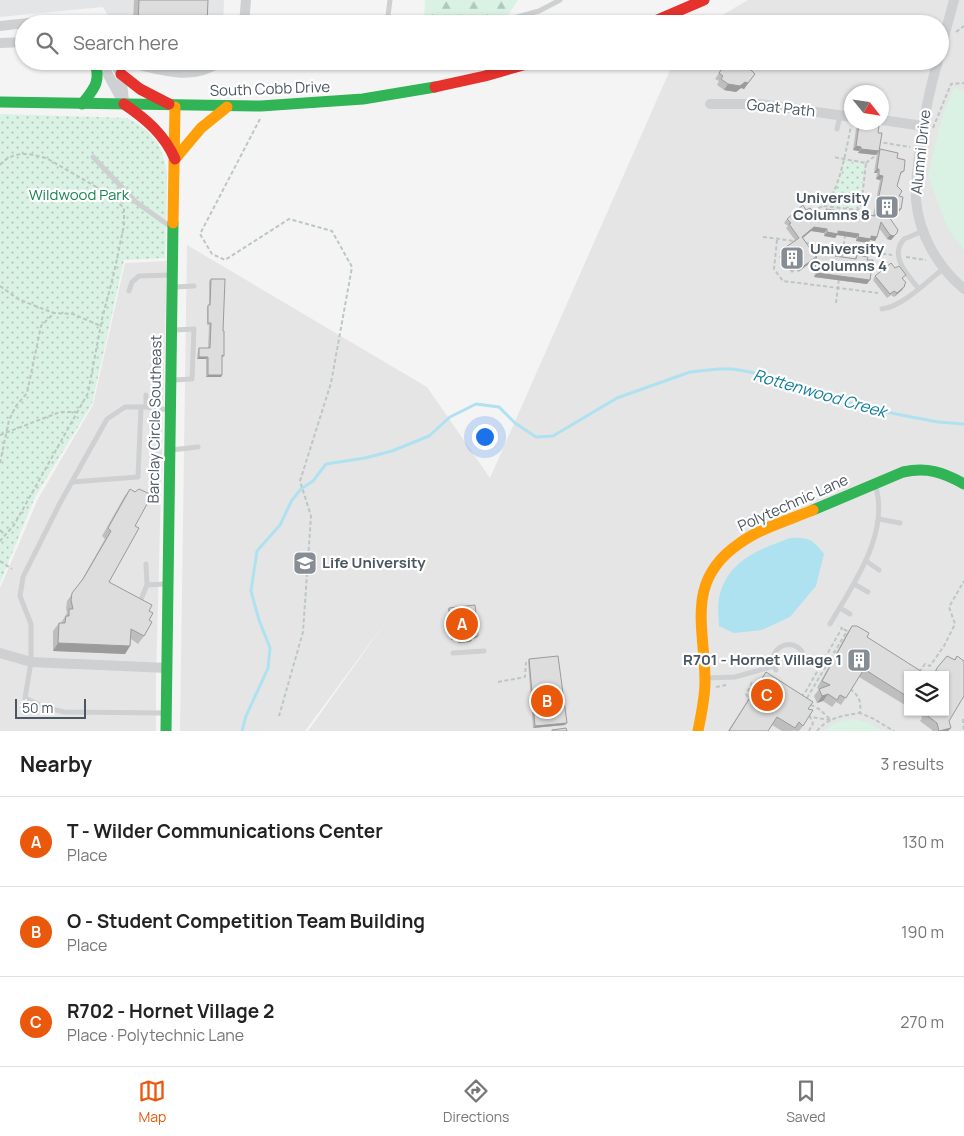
<!DOCTYPE html>
<meta charset="utf-8">
<style>
body{margin:0;font-family:Manrope,sans-serif;background:#f6f6f6;color:#222}
.controls{position:absolute;right:15px;bottom:15px;display:grid;overflow:hidden;border-radius:0px;box-shadow:0 1px 4px #0004}
.controls button{width:45px;height:45px;display:grid;place-items:center;padding:0;border:0;border-bottom:1px solid #e0e0e0;background:#fff;color:#222;font:25px sans-serif}
.compass{position:absolute;left:844px;top:85px;width:45px;height:45px;border-radius:50%;background:#fff;box-shadow:0 1px 4px #0004;rotate:120deg}
.scale{position:absolute;left:15px;bottom:12px;width:71px;box-sizing:border-box;padding-left:5px;border:2px solid #4a5661;border-top:0;font-size:14px;line-height:18px;white-space:nowrap;color:#4a5661;-webkit-text-stroke:4px #fff;paint-order:stroke}
.you{position:absolute;left:484px;top:436px;width:18px;height:18px;margin:-12px;border:4px solid #fff;border-radius:50%;background:#1a73e8;box-shadow:0 0 0 8px #1a73e833}
.badge{display:grid;place-items:center;width:32px;height:32px;border-radius:50%;background:#ea580c;color:#fff;font-size:16px;font-weight:700}
.pin{position:absolute;translate:-50% -50%;border:2px solid #fff;box-shadow:0 1px 5px #0006}
.list{margin:0;padding:0;list-style:none}
h2{display:flex;justify-content:space-between;align-items:center;height:65px;margin:0;padding:0 20px;font-size:21px}
h2 small{font-size:16px;font-weight:400;color:#767676}
.list li{display:grid;grid-template-columns:32px 1fr auto;gap:15px;align-items:center;box-sizing:border-box;height:90px;padding:0 20px;border-top:1px solid #e0e0e0}
.list b{display:block;font-size:19px;white-space:nowrap}
.list p{margin:0;font-size:16px;white-space:nowrap;color:#767676}
.list em{font-size:16px;font-style:normal;color:#767676}
.icon{flex:none;width:28px;height:28px;fill:none;stroke:currentColor;stroke-width:2;stroke-linecap:round;stroke-linejoin:round}
.map{position:relative;flex:none;width:964px;height:731px;overflow:hidden}
.search{position:absolute;background:#fff;box-shadow:0 1px 4px #0004;left:15px;right:15px;top:15px;height:55px;display:flex;align-items:center;gap:12px;box-sizing:border-box;padding:0 18px;border-radius:28px;color:#767676;font-size:19px}
.sheet{height:335px;background:#fff}
nav{display:flex;justify-content:space-around;align-items:center;box-sizing:border-box;height:70px;border-top:1px solid #e0e0e0;background:#fff;font-size:14px;color:#767676}
nav a{display:grid;justify-items:center;gap:2px}
nav .on{color:#ea580c}
.map>svg:first-child{display:block}
</style>
<div class="map">
<svg width="964" height="731" viewBox="0 0 964 731">
<defs>
<pattern id="forest-firs" width="22" height="20" patternUnits="userSpaceOnUse" patternTransform="scale(1.25)"><rect width="22" height="20" fill="#d9f2e3"/><path d="M5 1l3.5 6h-7zM16 11l3.5 6h-7z" fill="#b2c7bb"/></pattern>
<pattern id="park-dots" width="8" height="8" patternUnits="userSpaceOnUse" patternTransform="scale(1.25)"><rect width="8" height="8" fill="#d9f2e3"/><path d="M2 2h.1M6 6h.1" fill="none" stroke="#b2c7bb" stroke-width="1.8" stroke-linecap="round"/></pattern>
</defs>
<rect width="100%" height="100%" fill="#f4f4f4"/>
<g fill="#e6e5e6" fill-rule="evenodd">
<path d="M748 0H964V731H308L387 620 305 731H180L187 245 427 387 490 478 674 61H940V24H707ZM852 92H882V122H852ZM908 675H945V712H908Z"/>
<path d="M167 261 156 678V731H0V588L38 499 93 405 125 263Z"/>
</g>
<path fill="#e4e5e7" d="M0 0H224L223 24H113L103 7 0 17Z"/>
<g fill="#d9f2e3">
<path d="M954 87 964 93V250L948 229 928 176 941 120Z"/>
<path d="M854 719 869 723 882 731H825C834 722 842 720 854 719Z"/>
</g>
<path fill="url(#forest-firs)" d="M425 0H518L502 24H424Z"/>
<g fill="url(#park-dots)">
<path d="M0 114 127 118C152 130 164 147 167 174L165 258 124 260 92 404 35 497 0 583Z"/>
<path d="M845 161 862 164 864 167 859 207 856 209 827 205 839 182Z"/>
</g>
<path fill="#aee2f0" d="M790 538C808 537 813 539 824 554L816 586 790 617 762 630 734 633 719 626C719 617 717 607 719 598 727 561 758 550 790 538Z"/>
<g fill="none" stroke-linecap="round" stroke-linejoin="round">
<path stroke="#aee2f0" stroke-width="3" d="M242 731 246 716 268 668 270 648 259 620 251 591 257 551 280 525 292 500 301 489 313 481 326 464 365 458 392 451 429 436 450 417 476 404 499 407 515 423 536 437 553 436 617 398 690 372 718 369H733L761 374 841 401 896 414 938 422 964 424"/>
<g stroke="#bcc7c4" stroke-width="2" stroke-dasharray="4 2.5" stroke-linecap="butt">
<path d="M956 32 964 26"/>
<path d="M260 119 200 234 212 254 225 260 289 219 332 231 352 267 331 383 300 481 311 516 303 632 279 716"/>
<path d="M933 128 951 84 964 83"/>
<path d="M879 144V142L910 147"/>
<path d="M866 163 876 155"/>
<path d="M0 165C13 150 31 153 48 159L110 195 124 208V225L114 273 102 319 88 393 14 525 0 541"/>
<path d="M815 196 824 206 857 210 861 207 866 163 833 157"/>
<path d="M812 210C815 209 820 208 823 206 839 196 847 145 851 126"/>
<path d="M763 237 795 241"/>
<path d="M777 240 774 269 783 281 878 293"/>
<path d="M805 243 892 255"/>
<path d="M906 257 926 260"/>
<path d="M842 258 845 236"/>
<path d="M0 286 18 299 43 309 54 313 73 314 101 326"/>
<path d="M836 303 839 278"/>
<path d="M0 435 60 412H76"/>
<path d="M0 463 9 420 16 406 27 393 41 326 54 313"/>
<path d="M0 530 5 535"/>
<path d="M0 561 12 569"/>
<path d="M919 672 925 664 930 666 944 646 955 624 949 607 964 581"/>
<path d="M498 682 525 677 526 662"/>
<path d="M716 687 726 685"/>
<path d="M850 689C860 696 861 702 860 713L872 718 894 731"/>
<path d="M748 697 746 694 751 685 752 680"/>
<path d="M801 697 806 691 842 628 838 626"/>
<path d="M807 698 847 631 843 629"/>
<path d="M805 702 819 709 831 720 810 717Z"/>
<path d="M963 719 964 730"/>
<path d="M809 731 813 723 810 717"/>
<path d="M817 731C827 718 844 715 860 713"/>
</g>
<g stroke="#ced0d2" stroke-width="5">
<path d="M387 24 390 0"/>
<path d="M490 24 539 11 560 0"/>
<path d="M837 129 840 116"/>
<path d="M93 157 136 202 171 227"/>
<path d="M175 287 194 286"/>
<path d="M918 288C907 274 889 256 904 239L923 231"/>
<path d="M129 291 132 282 139 276 170 275"/>
<path d="M882 309C902 307 928 281 944 268"/>
<path d="M174 380 192 379 194 329 175 330"/>
<path d="M146 407V395"/>
<path d="M171 450 198 447"/>
<path d="M72 482 138 477 141 407"/>
<path d="M879 519 900 523"/>
<path d="M866 561 879 570"/>
<path d="M146 564 147 585 165 584"/>
<path d="M854 584 868 592"/>
<path d="M139 604 147 585"/>
<path d="M840 608 850 614"/>
<path d="M830 624C853 584 891 533 875 484"/>
<path d="M453 653 484 651"/>
<path d="M776 670C764 649 793 633 804 655"/>
<path d="M706 678 735 677 774 666"/>
<path d="M165 713 64 712 44 707 25 698 31 662V624L20 596 23 577 60 503 107 419 125 407H146L170 410"/>
</g>
<g stroke="#ced0d2" stroke-width="10">
<path d="M244 24 246 0"/>
<path d="M0 26C33 22 64 19 97 22L99 24"/>
<path d="M0 43 24 42"/>
<path d="M940 52 954 0"/>
<path d="M96 61 106 71 124 104"/>
<path d="M113 61 121 74 124 101"/>
<path d="M132 61 135 64C165 71 194 81 221 61"/>
<path d="M938 61C929 90 924 118 920 147 918 165 915 183 916 200 919 235 938 267 964 289"/>
<path d="M710 104H760L852 117"/>
<path d="M882 120 923 126"/>
<path d="M0 653 31 662 167 668"/>
</g>
<g stroke="#30b455" stroke-width="11">
<path d="M0 102 261 106 363 99 435 87"/>
<path d="M82 104C94 89 102 81 94 61"/>
<path d="M813 510 903 472C927 467 943 472 964 484"/>
<path d="M166 731 173 223"/>
</g>
<g stroke="#ff9f0a" stroke-width="11">
<path d="M175 159 201 128 227 107"/>
<path d="M173 223 175 107"/>
<path d="M698 731C701 715 705 698 705 682 705 627 684 581 740 543 761 528 789 520 813 510"/>
</g>
<g stroke="#e5322d" stroke-width="11">
<path d="M648 24 704 0"/>
<path d="M121 74 140 89 169 104"/>
<path d="M435 87 485 76 537 61"/>
<path d="M124 104C146 119 164 134 175 159"/>
</g>
</g>
<g fill="#bebebf">
<path d="M134 0H208L207 24H133Z"/>
<path d="M727 61 747 66 755 74 744 89 741 88 736 92 724 90 717 85 719 81 715 79Z"/>
<path d="M859 125 878 133 879 150 897 158 904 171 900 175 897 186 899 196 898 213H897L894 218H890L894 237 891 240 887 239 879 228 877 237 875 241 870 240 868 243 856 241V238L837 235 835 238 824 236V233L811 231 803 238 815 256 817 253 822 254 824 251 835 256 854 259 857 255 867 284 814 277 815 272H813L814 259 798 272 796 269 792 273 779 257 786 247 795 240 786 228 788 226 784 223 787 219 806 210 815 213 823 214 826 209 873 216 880 180 876 179 877 173H874L877 154 876 155 858 153 859 151 853 150 856 129Z"/>
<path d="M875 276 903 279 906 283 902 290 894 297 891 295 887 298 873 280Z"/>
<path d="M211 279 223 331 224 356 222 358V375L221 377H206V359H197L198 350 199 348H208L209 325H207V307L209 305V281Z"/>
<path d="M130 489 135 526 109 582 149 611V620L144 636 138 644 131 639 130 646 125 654 53 651V631L59 623H61L67 613 66 608 67 601 79 585 105 539 102 536 124 497Z"/>
<path d="M449 608 476 638 471 639 470 642 458 643 457 639 451 640 448 610Z"/>
<path d="M852 626 867 637 908 675V701L905 705 859 677 841 705 836 702 832 707 823 701 817 703 814 696 819 689 817 688 847 633Z"/>
<path d="M947 656 954 660 957 656 964 661V696L949 721 951 728 948 731H932V730L920 721 922 718 920 712H945V675H932Z"/>
<path d="M529 659 565 725 533 728 528 661Z"/>
<path d="M766 672 808 709 803 726 799 731H795L794 730 793 731H782L772 725 768 731H728Z"/>
</g>
<g fill="#9b9b9b">
<path d="M755 74 744 89 741 88 736 92 724 90 728 84Z"/>
<path d="M856 146 861 147 859 151 853 150Z"/>
<path d="M861 149 879 151 876 155 858 153Z"/>
<path d="M877 169H879L877 173H874Z"/>
<path d="M879 175 883 176 880 180 876 179Z"/>
<path d="M896 209H901L898 213H894Z"/>
<path d="M887 214H897L894 218 884 217Z"/>
<path d="M814 227 827 229 824 233 811 231 799 241 802 237Z"/>
<path d="M838 231 859 234 856 238 837 235 835 238 824 236 827 232Z"/>
<path d="M897 233 891 240 887 239 890 235Z"/>
<path d="M871 236 877 237 875 241 870 240 868 243 856 241 858 237Z"/>
<path d="M816 257 813 261 798 272 801 268Z"/>
<path d="M815 268H817L815 272H813Z"/>
<path d="M817 273 870 280 867 284 814 277Z"/>
<path d="M905 286 902 290 894 297 897 293Z"/>
<path d="M199 357H208L206 359H197Z"/>
<path d="M208 375H222L221 377H206Z"/>
<path d="M478 636 476 638 470 639 471 637Z"/>
<path d="M459 637 457 639 451 640 452 638Z"/>
<path d="M472 640 470 642 458 643 460 641Z"/>
<path d="M58 643 130 646 125 654 53 651Z"/>
<path d="M828 694 823 701 817 703 822 696Z"/>
<path d="M567 723 565 725 533 728 535 726Z"/>
<path d="M951 728 948 731H938H939Z"/>
</g>
<g fill="#ddddde" stroke="#9b9b9b">
<path d="M139 0H208L207 24H138Z"/>
<path d="M727 61H746L747 66 755 74 748 83 745 82 740 86 728 84 721 79 723 76 719 73Z"/>
<path d="M866 123 879 126 878 133H882L879 151 861 149V147L856 146 859 125 864 126Z"/>
<path d="M880 149 898 153 897 158 905 160 904 171 901 172 897 186 902 191 899 196 903 197 901 209H896L897 214H887L898 230 897 233 894 236 890 235 881 222 877 237 871 236V239L858 237 859 234 838 231V234L827 232V229L814 227 802 237 816 257 801 268 799 266 794 269 782 253 786 250V247L799 238 789 224 791 223 787 219 803 205 806 210 810 208 815 213 825 215 826 209 875 216 883 176 879 175V169H877Z"/>
<path d="M824 251 835 252V256L856 259 857 255 868 257 867 260H873L870 280 817 273V268H815L817 253 823 254Z"/>
<path d="M891 263 895 268 899 266 906 275 902 278 906 283 904 285 905 286 897 293 894 291 890 294 875 276Z"/>
<path d="M211 279H225L223 331H224V356L222 355V375H208V357H199V348H210L211 323H208V305H210Z"/>
<path d="M130 489 135 492 139 489 152 495 135 526 139 528 109 582 152 605 149 611 153 613 149 620 152 622 144 636 131 629 130 646 58 643 59 623H65L66 616H69V609H73L71 600 72 593 83 579 111 531 108 528Z"/>
<path d="M475 605 478 636 471 637 472 640 460 641 459 637 452 638 449 608Z"/>
<path d="M852 626H857L869 633 867 637 927 675H908V697L864 669 846 698 840 695 837 700 828 694 822 696 819 689 830 685 822 681Z"/>
<path d="M558 656 567 723 535 726 529 659Z"/>
<path d="M947 656 955 660 957 656 964 661V696L949 721 951 728 939 731 937 723 925 714 928 712H945V675H934L937 668Z"/>
<path d="M766 672 813 702 808 709 813 710 803 726 799 722 795 728 777 717 768 731H729Z"/>
<path d="M566 728 567 731H552V730Z"/>
</g>
<defs>
<g id="building-square" transform="scale(1.25)"><rect x="-9" y="-9" width="18" height="18" rx="4" fill="#868d94" stroke="#fff"/><path d="M-4-6H4V6H1V3H-1V6H-4ZM-2.5-4.3h1.7v1.8h-1.7ZM.8-4.3h1.7v1.8H.8ZM-2.5-1h1.7V.8h-1.7ZM.8-1h1.7V.8H.8Z" fill="#fff"/></g>
<g id="university-square" transform="scale(1.25)"><rect x="-9" y="-9" width="18" height="18" rx="4" fill="#868d94" stroke="#fff"/><path d="M0-5L7-2L0 1L-7-2ZM-4 1L0 2.5L4 1V4Q0 6-4 4Z" fill="#fff"/></g>
</defs>
<g fill-rule="evenodd">
<use href="#building-square" x="887" y="207"/>
<use href="#building-square" x="792" y="258"/>
<use href="#university-square" x="305" y="563"/>
<use href="#building-square" x="859" y="660"/>
</g>
<g text-anchor="middle" stroke-width="4.5" stroke-linejoin="round" paint-order="stroke">
<g font-size="15" fill="#4a5661" stroke="#fff">
<text transform="translate(270 89) rotate(-2)" y="5">South Cobb Drive</text>
<text transform="translate(781 108) rotate(6)" y="5">Goat Path</text>
<text transform="translate(921 152) rotate(-84)" y="5">Alumni Drive</text>
<text transform="translate(155 419) rotate(-89)" y="5">Barclay Circle Southeast</text>
<text transform="translate(793 503) rotate(-24)" y="5">Polytechnic Lane</text>
</g>
<g font-size="15" fill="#17864f" stroke="#fff">
<text x="79" y="200">Wildwood Park</text>
</g>
<g font-size="15" font-weight="bold" fill="#4a5661" stroke="#fff" text-anchor="end">
<text x="870" y="203">University<tspan x="870" dy="17">Columns 8</tspan></text>
<text x="810" y="254" text-anchor="start">University<tspan x="810" dy="17">Columns 4</tspan></text>
<text x="322" y="568" text-anchor="start">Life University</text>
<text x="842" y="665">R701 - Hornet Village 1</text>
</g>
<g font-size="16" font-style="italic" fill="#0c7c9b" stroke="#fff">
<text transform="translate(820 393) rotate(16)" y="6">Rottenwood Creek</text>
</g>
</g>
</svg>
<div class="controls">
<button><svg class="icon" aria-label="layers" viewBox="0 0 24 24"><path d="M12 4l9 5-9 5-9-5zM3 14l9 5 9-5"/></svg></button>
</div>
<svg class="compass" viewBox="-18 -18 36 36"><path d="M0-13l5 13h-10z" fill="#e53935"/><path d="M0 13l5-13h-10z" fill="#767676"/></svg>
<div class="scale">50 m</div>
<div class="you"></div>
<div class="pin badge" style="left:462px;top:624px">A</div>
<div class="pin badge" style="left:547px;top:701px">B</div>
<div class="pin badge" style="left:767px;top:695px">C</div>
<div class="search"><svg class="icon" aria-label="search" viewBox="0 0 24 24"><circle cx="10" cy="10" r="6"/><path d="M15 15l6 6"/></svg>Search here</div>
</div>
<section class="sheet">
<h2>Nearby<small>3 results</small></h2>
<ul class="list">
<li><span class="badge">A</span><div><b>T - Wilder Communications Center</b><p>Place</p></div><em>130 m</em></li>
<li><span class="badge">B</span><div><b>O - Student Competition Team Building</b><p>Place</p></div><em>190 m</em></li>
<li><span class="badge">C</span><div><b>R702 - Hornet Village 2</b><p>Place · Polytechnic Lane</p></div><em>270 m</em></li>
</ul>
</section>
<nav>
<a class="on"><svg class="icon" aria-label="map" viewBox="0 0 24 24"><path d="M3 6l6-2 6 2 6-2v14l-6 2-6-2-6 2zM9 4v14M15 6v14"/></svg>Map</a>
<a><svg class="icon" aria-label="directions" viewBox="0 0 24 24"><path d="M12 3l9 9-9 9-9-9zM9 14v-3h6M13 9l2 2-2 2"/></svg>Directions</a>
<a><svg class="icon" aria-label="saved" viewBox="0 0 24 24"><path d="M7 4h10v16l-5-4-5 4z"/></svg>Saved</a>
</nav>
